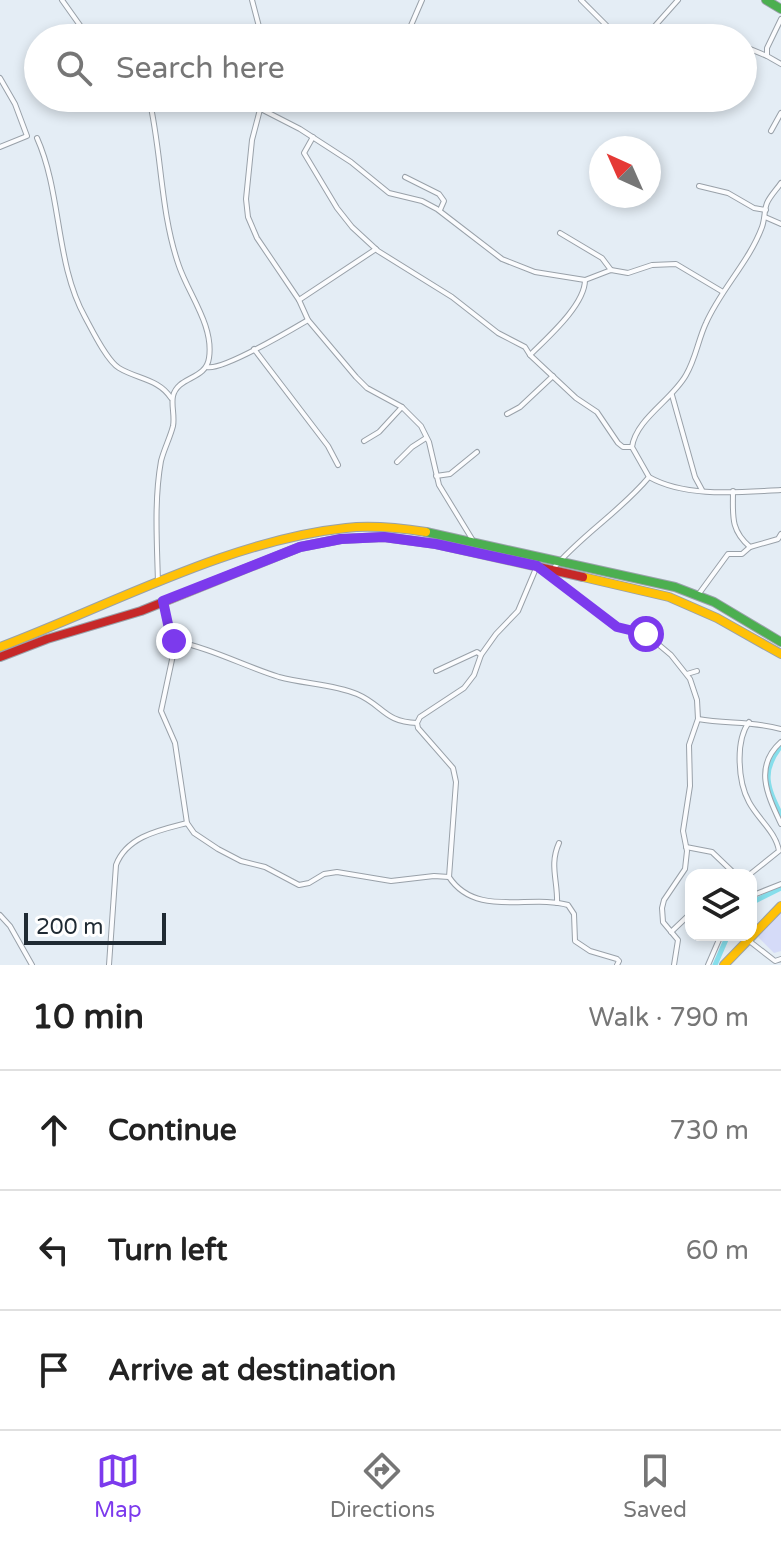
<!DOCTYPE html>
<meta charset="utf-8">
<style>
body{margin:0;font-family:"Varela Round",sans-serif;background:#f6f6f6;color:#222}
.controls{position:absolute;right:24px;bottom:24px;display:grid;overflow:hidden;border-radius:16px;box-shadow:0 4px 12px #0003}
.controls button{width:72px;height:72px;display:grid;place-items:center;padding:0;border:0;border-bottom:2px solid #e0e0e0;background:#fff;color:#222;font:40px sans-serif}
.compass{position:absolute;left:589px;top:136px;width:72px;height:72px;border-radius:50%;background:#fff;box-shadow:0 4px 12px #0003;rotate:315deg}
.scale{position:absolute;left:24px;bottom:20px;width:142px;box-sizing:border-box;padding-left:8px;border:4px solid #1f2a33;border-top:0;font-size:22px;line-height:28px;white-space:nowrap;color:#1f2a33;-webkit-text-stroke:6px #fff;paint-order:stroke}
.stop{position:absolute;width:24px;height:24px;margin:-18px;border:6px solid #7c3aed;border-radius:50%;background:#fff}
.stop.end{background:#7c3aed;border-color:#fff;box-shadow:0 2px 8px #0008}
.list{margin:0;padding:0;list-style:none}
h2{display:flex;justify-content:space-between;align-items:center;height:104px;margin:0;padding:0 32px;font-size:34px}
h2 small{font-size:26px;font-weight:400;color:#767676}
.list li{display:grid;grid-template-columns:52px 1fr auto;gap:24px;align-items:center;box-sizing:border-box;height:120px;padding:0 32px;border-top:2px solid #e0e0e0}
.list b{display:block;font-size:30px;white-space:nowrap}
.list em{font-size:26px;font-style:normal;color:#767676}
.icon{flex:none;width:44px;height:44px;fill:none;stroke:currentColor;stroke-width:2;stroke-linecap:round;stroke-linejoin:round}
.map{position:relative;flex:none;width:781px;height:965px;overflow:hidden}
.search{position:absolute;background:#fff;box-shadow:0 4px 12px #0003;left:24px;right:24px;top:24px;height:88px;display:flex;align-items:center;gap:20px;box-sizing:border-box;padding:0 28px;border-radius:44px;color:#767676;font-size:30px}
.sheet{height:464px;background:#fff}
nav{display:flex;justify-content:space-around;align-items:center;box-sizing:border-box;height:112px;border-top:2px solid #e0e0e0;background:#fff;font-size:22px;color:#767676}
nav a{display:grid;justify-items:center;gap:4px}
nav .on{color:#7c3aed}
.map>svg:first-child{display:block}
</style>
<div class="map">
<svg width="781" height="965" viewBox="0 0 781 965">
<rect width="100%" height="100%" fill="#e4edf5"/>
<path fill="#d5dbf8" d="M781 911V951L774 953 757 936Z"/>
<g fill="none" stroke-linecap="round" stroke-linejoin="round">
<g stroke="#86deeb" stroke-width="5">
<path d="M781 746C760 772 768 788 781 815"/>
<path d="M751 903 781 888"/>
<path d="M715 965 728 935"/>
</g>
<g stroke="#99a1a9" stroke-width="6">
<g id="street">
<path d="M62 0 89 38"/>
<path d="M252 0 262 38"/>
<path d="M581 0 608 27 629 38"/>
<path d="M781 19 767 48V56L781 64"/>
<path d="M654 27 678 0"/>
<path d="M406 37 422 0"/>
<path d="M641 38C660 25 665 30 686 38"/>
<path d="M743 46 767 56"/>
<path d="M0 78 15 104 27 136 0 147"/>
<path d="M149 98C162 153 160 212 179 266 189 295 214 326 209 358 206 380 178 376 173 396 171 405 175 416 173 426 170 438 164 449 161 461 154 500 157 543 158 583"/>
<path d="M254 98 262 102"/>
<path d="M263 98 252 140 246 199 248 217 257 238 299 300 308 320 356 377 367 388 402 407 421 426 429 442 439 485 472 539"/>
<path d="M261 109 300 129 351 162 389 193 422 201 437 209 502 259 535 272 585 280 611 270 628 273 652 265 676 264 723 292"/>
<path d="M771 131 781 113"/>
<path d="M313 137 304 153 337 208 352 227 378 251 452 297 498 333 525 347 530 355"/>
<path d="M37 138C62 194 55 263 85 317 92 330 107 361 119 368 137 379 159 379 171 398"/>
<path d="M405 177 439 194 444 201 440 210"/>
<path d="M699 186 728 193 754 208 766 210"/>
<path d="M765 217 781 224"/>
<path d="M560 233 602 258 611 270"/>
<path d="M585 280C585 305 547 338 530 355L576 398 597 412 618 443 623 447H632"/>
<path d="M299 300 376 249"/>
<path d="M254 349 328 446 338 465"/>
<path d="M207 367C222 371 291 330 308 320"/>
<path d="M672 395 695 477 702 490"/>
<path d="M507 414 520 407 553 376"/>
<path d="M364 441 379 432 402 407"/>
<path d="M397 462 412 447 426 438"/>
<path d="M436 476 450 474 477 452"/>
<path d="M649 477 632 447C636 419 672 400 686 375 696 358 698 340 706 323 721 289 749 262 762 227 765 219 764 210 767 203 770 196 777 189 781 183"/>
<path d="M733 491C733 515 730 530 750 547"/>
<path d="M552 570C581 535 620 512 649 477 686 498 740 492 781 490"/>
<path d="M698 595 728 554H742L750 547 778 539 781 534"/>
<path d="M163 601 171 638 174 641C211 648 244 666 279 677 305 684 333 684 357 694 383 705 384 722 417 723"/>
<path d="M436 671 477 652 481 655"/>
<path d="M687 674 697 671"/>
<path d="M698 719C726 724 753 721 781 729"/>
<path d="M781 742C753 767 768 796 781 824"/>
<path d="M187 823 194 833 218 849 241 861 265 867 299 885 309 883 324 874 337 872 391 881 434 876 449 877"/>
<path d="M686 847 712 852 736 875"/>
<path d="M749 875 779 851C776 832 758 819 749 802 738 782 735 741 749 722"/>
<path d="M751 896 781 884"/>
<path d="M557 903C558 881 549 865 559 843"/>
<path d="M0 915 10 926 32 965"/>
<path d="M671 932 691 913"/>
<path d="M748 940 775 961 781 959"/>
<path d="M109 965 116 865C127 836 160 830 187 823L175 743 161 711 173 655 171 638"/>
<path d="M617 965 619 961 617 959 590 951 575 941 574 914 568 905C530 894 476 918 449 877L456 782 453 768 418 728 417 723 420 717 464 688 474 675 481 655 496 634 518 611 537 566 617 627 646 634 671 655 690 679 697 700 698 719 689 745 690 786 683 831 687 851 685 869 664 900 662 908 663 922 678 940 674 965"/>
<path d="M708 965 721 935"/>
</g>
</g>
<g stroke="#99a1a9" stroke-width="10">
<g id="fast">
<path d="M766 0 781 9"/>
<path d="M426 532 675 587 714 602 781 642"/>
</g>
</g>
<g stroke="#99a1a9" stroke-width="10">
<g id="slow">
<path d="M583 577 669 597 717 618 781 654"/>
<path d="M0 647C109 606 230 540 346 528 372 525 400 528 426 532"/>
<path d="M724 965 781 906"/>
</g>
</g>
<g stroke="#99a1a9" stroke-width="10">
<path id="jam" d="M0 657 47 639 141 611 300 547 341 539 384 537 436 544 583 577"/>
</g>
<use href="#street" stroke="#fbfcfe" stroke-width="4"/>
<use href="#fast" stroke="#4caf50" stroke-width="8"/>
<use href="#slow" stroke="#ffc107" stroke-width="8"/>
<use href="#jam" stroke="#c62828" stroke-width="8"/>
</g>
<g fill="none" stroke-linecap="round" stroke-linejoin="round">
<path stroke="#7c3aed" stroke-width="10" d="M174 641 171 638 163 601 300 547 341 539 384 537 436 544 537 566 617 627 646 634"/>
</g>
</svg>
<div class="controls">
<button><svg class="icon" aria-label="layers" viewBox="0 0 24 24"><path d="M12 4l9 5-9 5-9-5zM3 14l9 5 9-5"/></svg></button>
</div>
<svg class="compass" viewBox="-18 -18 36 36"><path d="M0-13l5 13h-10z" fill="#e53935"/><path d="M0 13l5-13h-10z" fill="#767676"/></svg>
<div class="scale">200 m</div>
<div class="stop" style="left:646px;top:634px"></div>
<div class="stop end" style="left:174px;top:641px"></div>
<div class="search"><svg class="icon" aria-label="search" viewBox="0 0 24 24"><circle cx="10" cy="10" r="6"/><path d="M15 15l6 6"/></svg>Search here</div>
</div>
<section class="sheet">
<h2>10 min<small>Walk · 790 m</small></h2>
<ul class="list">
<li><svg class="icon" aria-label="ahead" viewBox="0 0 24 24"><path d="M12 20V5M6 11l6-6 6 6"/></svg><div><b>Continue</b></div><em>730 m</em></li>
<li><svg class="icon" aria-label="left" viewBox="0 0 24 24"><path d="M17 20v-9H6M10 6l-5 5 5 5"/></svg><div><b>Turn left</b></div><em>60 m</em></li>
<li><svg class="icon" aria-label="arrive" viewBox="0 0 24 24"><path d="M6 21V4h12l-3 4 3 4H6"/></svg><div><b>Arrive at destination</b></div></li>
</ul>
</section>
<nav>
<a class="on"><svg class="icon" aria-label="map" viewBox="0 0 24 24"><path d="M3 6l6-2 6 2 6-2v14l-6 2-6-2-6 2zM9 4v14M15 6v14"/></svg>Map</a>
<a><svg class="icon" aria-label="directions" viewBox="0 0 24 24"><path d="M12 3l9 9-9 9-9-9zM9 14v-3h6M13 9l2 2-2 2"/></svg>Directions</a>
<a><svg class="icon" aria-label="saved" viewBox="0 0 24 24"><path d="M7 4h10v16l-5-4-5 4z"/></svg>Saved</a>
</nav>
